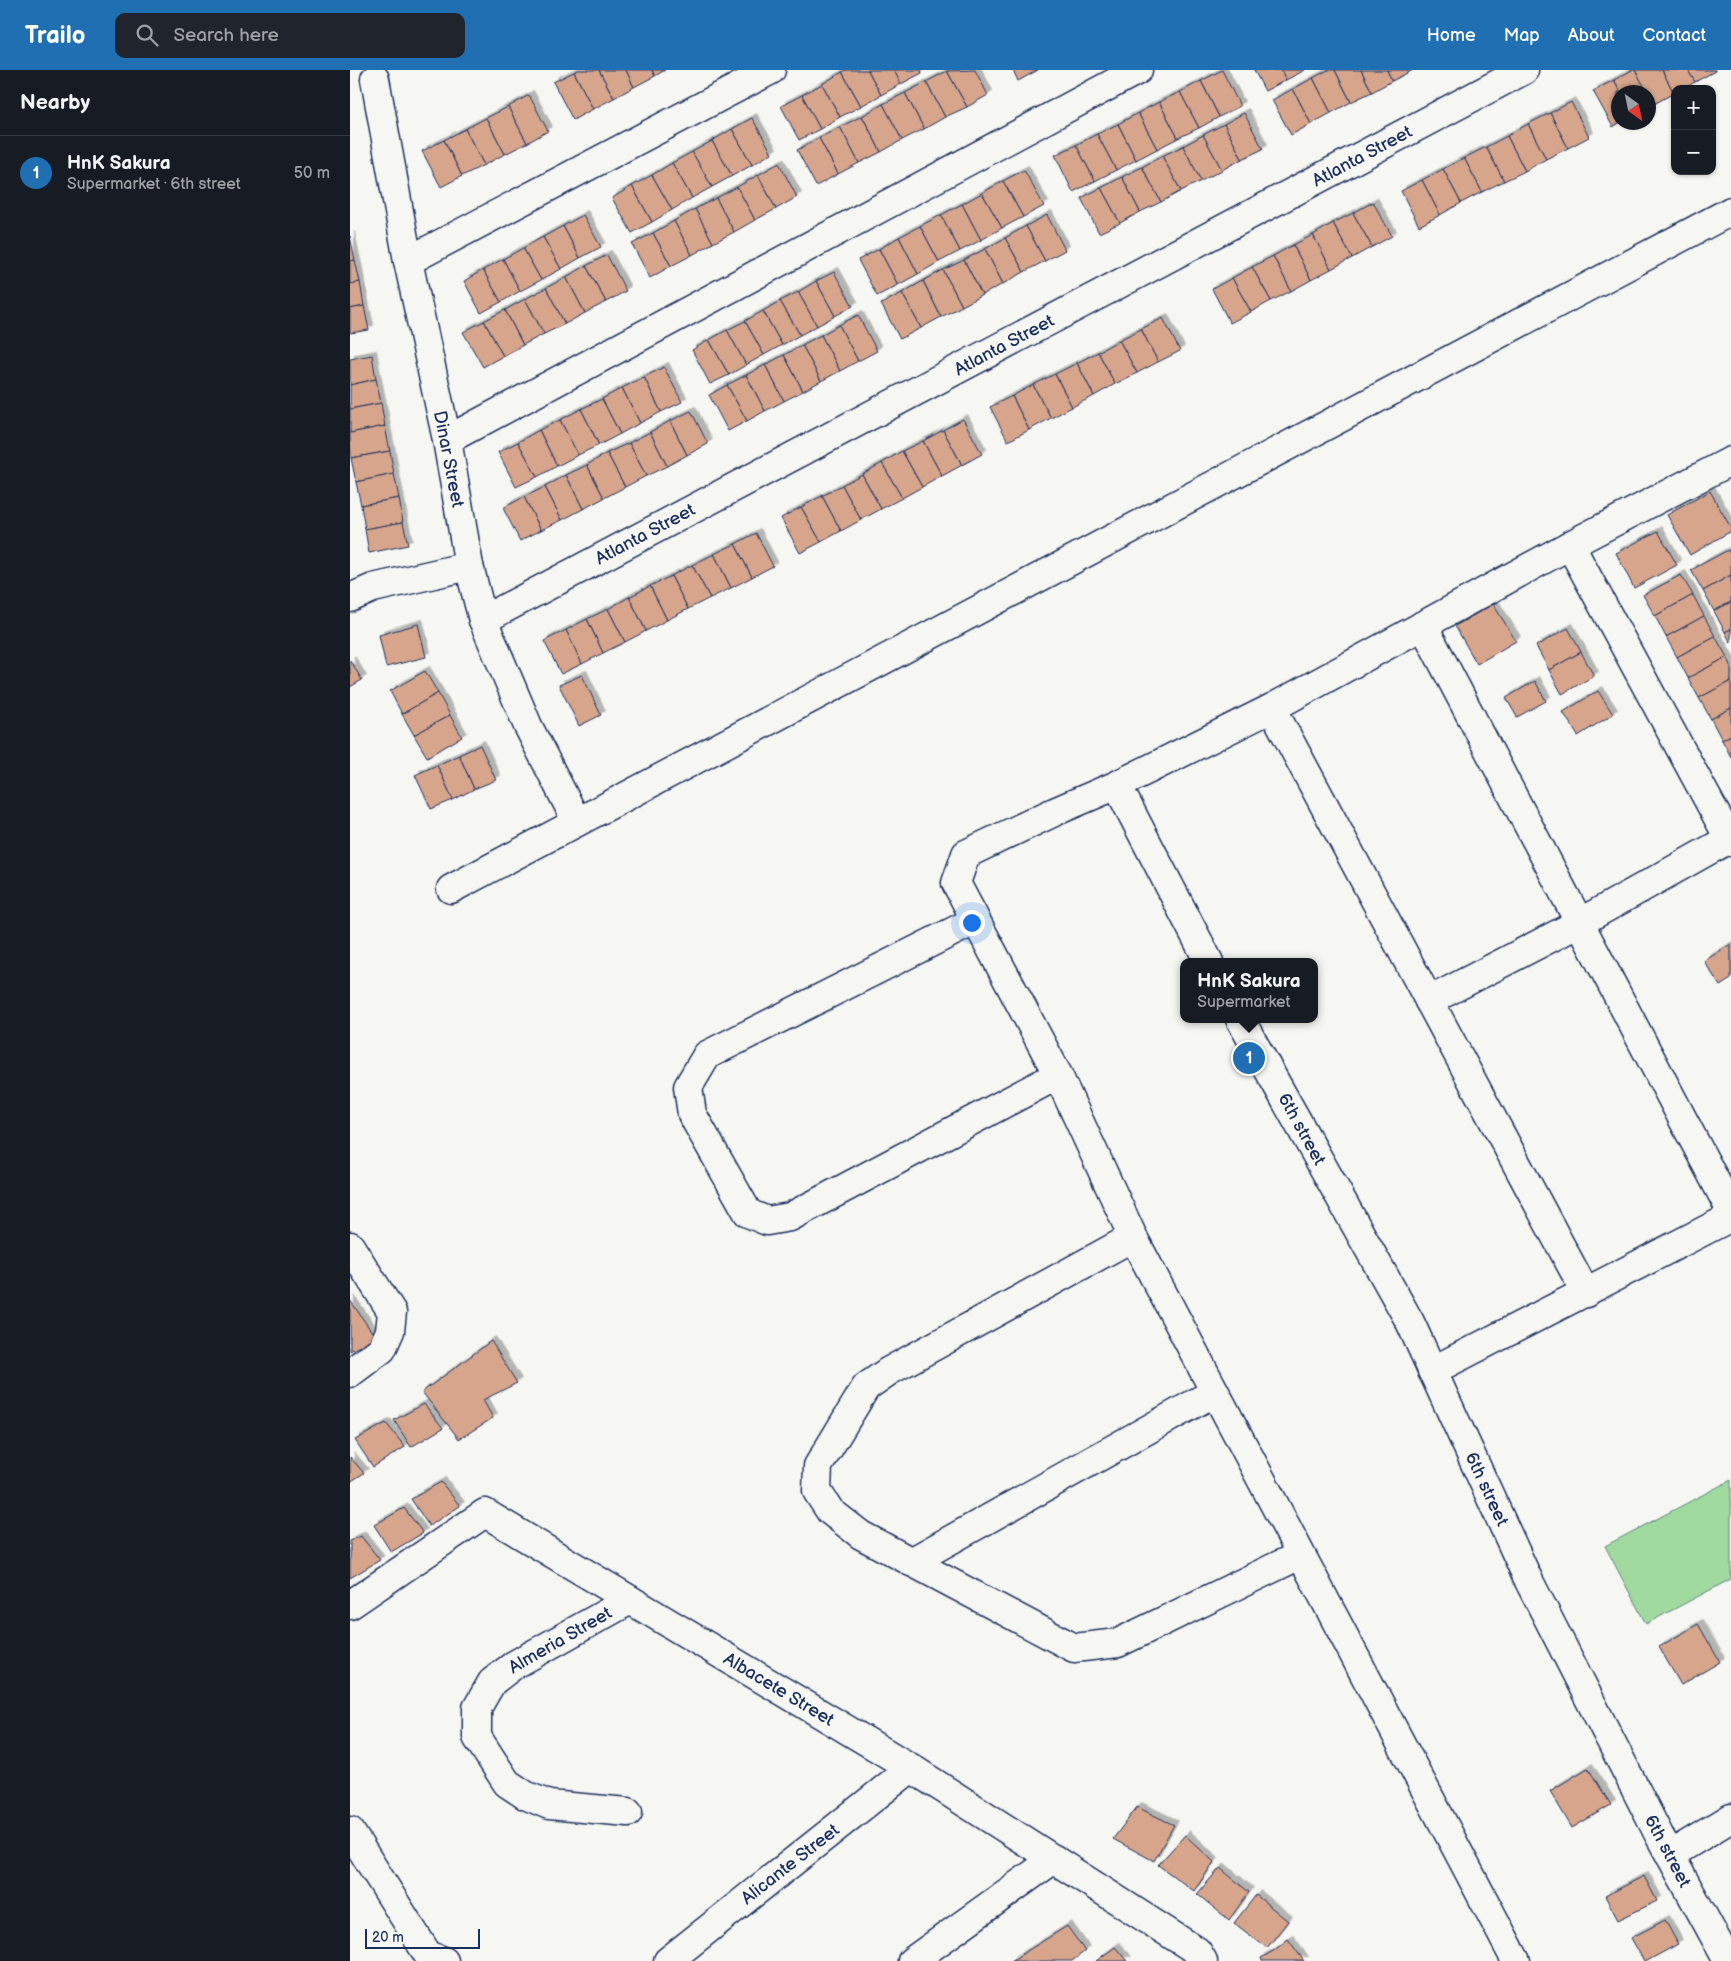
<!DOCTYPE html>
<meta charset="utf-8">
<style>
body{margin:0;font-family:"Balsamiq Sans",sans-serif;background:#20242c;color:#f1f3f6}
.controls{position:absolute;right:15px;top:15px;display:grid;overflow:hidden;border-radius:10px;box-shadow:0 1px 4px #0004}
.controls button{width:45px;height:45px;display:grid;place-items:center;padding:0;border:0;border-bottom:1px solid #363941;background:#171b24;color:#f1f3f6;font:25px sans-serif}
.compass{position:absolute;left:1261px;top:15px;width:45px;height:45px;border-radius:50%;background:#171b24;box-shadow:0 1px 4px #0004;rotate:147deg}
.scale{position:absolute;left:15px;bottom:12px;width:115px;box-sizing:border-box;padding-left:5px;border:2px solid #1b2f5e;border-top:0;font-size:14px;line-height:18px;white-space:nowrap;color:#1b2f5e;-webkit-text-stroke:4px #f6f6f2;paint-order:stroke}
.you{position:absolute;left:621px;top:852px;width:18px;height:18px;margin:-12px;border:4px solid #fff;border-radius:50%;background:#1a73e8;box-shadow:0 0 0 8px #1a73e833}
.badge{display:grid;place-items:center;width:32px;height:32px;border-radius:50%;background:#1f6fb2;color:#fff;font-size:16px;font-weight:700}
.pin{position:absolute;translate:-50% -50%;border:2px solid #fff;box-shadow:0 1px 5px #0006}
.popup{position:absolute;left:830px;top:888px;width:138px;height:65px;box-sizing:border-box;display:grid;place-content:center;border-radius:10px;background:#171b24;filter:drop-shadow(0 1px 4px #0005);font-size:16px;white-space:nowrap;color:#9ea1a6}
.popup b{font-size:19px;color:#f1f3f6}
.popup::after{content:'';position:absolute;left:50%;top:100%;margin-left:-10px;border:10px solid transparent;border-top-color:#171b24}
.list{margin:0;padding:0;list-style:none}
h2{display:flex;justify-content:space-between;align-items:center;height:65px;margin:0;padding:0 20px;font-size:21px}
h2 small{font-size:16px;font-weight:400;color:#9ea1a6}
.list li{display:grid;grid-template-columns:32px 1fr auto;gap:15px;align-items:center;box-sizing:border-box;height:75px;padding:0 20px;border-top:1px solid #363941}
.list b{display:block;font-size:19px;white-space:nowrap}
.list p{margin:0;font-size:16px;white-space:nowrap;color:#9ea1a6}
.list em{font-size:16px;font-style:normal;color:#9ea1a6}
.icon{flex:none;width:28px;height:28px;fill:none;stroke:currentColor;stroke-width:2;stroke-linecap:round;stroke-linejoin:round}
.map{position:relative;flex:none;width:1381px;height:1891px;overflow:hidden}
header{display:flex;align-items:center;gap:30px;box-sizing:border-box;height:70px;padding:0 25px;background:#1f6fb2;color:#fff}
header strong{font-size:24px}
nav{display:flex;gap:28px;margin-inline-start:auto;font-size:18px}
.search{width:350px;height:45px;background:#20242c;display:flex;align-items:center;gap:12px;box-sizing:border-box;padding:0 18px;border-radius:10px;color:#9ea1a6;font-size:19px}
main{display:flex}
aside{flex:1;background:#171b24}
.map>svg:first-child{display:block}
</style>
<header>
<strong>Trailo</strong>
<div class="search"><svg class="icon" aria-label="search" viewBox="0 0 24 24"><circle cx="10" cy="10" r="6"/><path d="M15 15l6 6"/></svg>Search here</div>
<nav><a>Home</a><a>Map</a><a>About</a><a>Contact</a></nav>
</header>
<main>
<aside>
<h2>Nearby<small></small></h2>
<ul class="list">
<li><span class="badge">1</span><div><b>HnK Sakura</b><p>Supermarket · 6th street</p></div><em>50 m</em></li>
</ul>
</aside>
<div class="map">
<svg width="1381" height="1891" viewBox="0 0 1381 1891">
<defs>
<filter id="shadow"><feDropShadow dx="4.5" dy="-4.5" stdDeviation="0" flood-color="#0004"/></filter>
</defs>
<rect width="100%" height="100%" fill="#f6f6f2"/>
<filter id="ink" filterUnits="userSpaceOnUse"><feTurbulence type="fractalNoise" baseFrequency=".02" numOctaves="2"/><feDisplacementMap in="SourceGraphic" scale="10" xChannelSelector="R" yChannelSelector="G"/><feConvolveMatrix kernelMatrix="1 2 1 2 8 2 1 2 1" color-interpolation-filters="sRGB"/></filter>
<g filter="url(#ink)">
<path fill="#a0da9f" stroke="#5e847e" d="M1381 1410V1509L1296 1554 1255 1476Z"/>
<g fill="#d7a58b" stroke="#1b2f5e" filter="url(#shadow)">
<path d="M228 0H249L264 28 243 39 224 2Z"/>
<path d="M249 0H276L284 17 264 28Z"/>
<path d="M276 0H302L305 6 284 17Z"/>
<path d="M302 0H315L305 6Z"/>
<path d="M496 0H518L531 25 511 36 492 2Z"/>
<path d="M518 0H544L551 14 531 25Z"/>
<path d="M544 0H571L572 3 551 14Z"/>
<path d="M625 0 638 25 617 37 597 1Z"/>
<path d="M663 0H688L668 11Z"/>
<path d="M872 0 890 36 869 47 851 11Z"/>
<path d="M904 0H931L936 10 915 21Z"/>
<path d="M931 0H955L936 10Z"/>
<path d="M978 0H985L1001 32 981 43 963 8Z"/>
<path d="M985 0H1011L1022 22 1001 32Z"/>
<path d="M1011 0H1037L1042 11 1022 22Z"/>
<path d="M1037 0H1063L1042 11Z"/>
<path d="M1282 0H1285L1298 22H1271L1264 10Z"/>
<path d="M1285 0H1312L1324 23 1304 34Z"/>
<path d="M1312 0H1338L1345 12 1333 19H1325L1324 23Z"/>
<path d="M1338 0H1365V1L1345 12Z"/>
<path d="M597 1 617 37 595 47 576 12Z"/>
<path d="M224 2 243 39 223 50 203 12Z"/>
<path d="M492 2 511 36 490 47 472 14Z"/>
<path d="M963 8 981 43 961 54 943 19Z"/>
<path d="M1264 10 1271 22H1268V52H1271L1263 57 1243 21Z"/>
<path d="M851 11 869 47 849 58 830 22Z"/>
<path d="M576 12 595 47 574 59 555 23Z"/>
<path d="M472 14 490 47 470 59 452 25Z"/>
<path d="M943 19 961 54 941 65 922 30Z"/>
<path d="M830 22 849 58 828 68 809 32Z"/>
<path d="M555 23 574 59 552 70 533 34Z"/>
<path d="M179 25 198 61 177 73 158 37Z"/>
<path d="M452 25 470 59 449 70 431 36Z"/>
<path d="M809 32 828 68 807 79 788 43Z"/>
<path d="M1221 32 1239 67 1218 78 1200 43Z"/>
<path d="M533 34 552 70 531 82 512 46Z"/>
<path d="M158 37 177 73 155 84 136 48Z"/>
<path d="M788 43 807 79 786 90 768 54Z"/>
<path d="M894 43 913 79 892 89 874 54Z"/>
<path d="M1200 43 1218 78 1196 89 1178 54Z"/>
<path d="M512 46 531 82 509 93 490 57Z"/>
<path d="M136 48 155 84 134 95 115 59Z"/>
<path d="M402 48 422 83 402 95 382 59Z"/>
<path d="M768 54 786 90 766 100 747 64Z"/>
<path d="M874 54 892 89 872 100 853 65Z"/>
<path d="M1178 54 1196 89 1175 101 1157 66Z"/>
<path d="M490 57 509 93 488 104 469 68Z"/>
<path d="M115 59 134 95 112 106 94 70Z"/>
<path d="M382 59 402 95 382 106 362 71Z"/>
<path d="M747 64 766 100 745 111 726 75Z"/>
<path d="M853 65 872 100 851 111 833 76Z"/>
<path d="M1157 66 1175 101 1154 111 1136 77Z"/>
<path d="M469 68 488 104 466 116 447 80Z"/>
<path d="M94 70 112 106 91 117 72 81Z"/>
<path d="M362 71 382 106 362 117 342 82Z"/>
<path d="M726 75 745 111 723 122 705 85Z"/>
<path d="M833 76 851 111 831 121 812 86Z"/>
<path d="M1136 77 1154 111 1132 122 1114 88Z"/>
<path d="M342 82 362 117 342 128 322 93Z"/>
<path d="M812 86 831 121 811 132 792 97Z"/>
<path d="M1114 88 1132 122 1111 133 1093 99Z"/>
<path d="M322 93 342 128 322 140 302 105Z"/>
<path d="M429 93 447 127 426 139 408 105Z"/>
<path d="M792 97 811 132 790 142 772 107Z"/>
<path d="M1093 99 1111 133 1090 145 1072 110Z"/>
<path d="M674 100 694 136 673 147 653 111Z"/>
<path d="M302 105 322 140 302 152 282 116Z"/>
<path d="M408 105 426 139 405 150 387 117Z"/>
<path d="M772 107 790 142 770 153 751 118Z"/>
<path d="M1072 110 1090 145 1069 156 1051 121Z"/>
<path d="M653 111 673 147 652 158 632 123Z"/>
<path d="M282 116 302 152 282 163 262 128Z"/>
<path d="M387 117 405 150 384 162 366 128Z"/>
<path d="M751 118 770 153 749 163 731 128Z"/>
<path d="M632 123 652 158 631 170 612 134Z"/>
<path d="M366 128 384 162 363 173 345 139Z"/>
<path d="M1023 132 1042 166 1022 177 1003 143Z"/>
<path d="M612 134 631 170 610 181 591 145Z"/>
<path d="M345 139 363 173 342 185 324 151Z"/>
<path d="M1003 143 1022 177 1002 188 983 153Z"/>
<path d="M233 145 251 177 230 188 213 156Z"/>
<path d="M591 145 610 181 589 192 570 156Z"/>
<path d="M697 145 715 180 695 191 676 156Z"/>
<path d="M324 151 342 185 321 196 303 163Z"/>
<path d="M983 153 1002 188 981 199 963 165Z"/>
<path d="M213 156 230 188 211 199 193 167Z"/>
<path d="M570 156 589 192 568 204 549 167Z"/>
<path d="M676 156 695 191 674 202 655 168Z"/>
<path d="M303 163 321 196 300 208 282 174Z"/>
<path d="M963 165 981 199 961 210 943 175Z"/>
<path d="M0 166 5 190 0 191Z"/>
<path d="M193 167 211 199 191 210 173 178Z"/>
<path d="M549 167 568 204 548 215 529 179Z"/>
<path d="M655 168 674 202 653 214 635 179Z"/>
<path d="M943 175 961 210 941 221 923 186Z"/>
<path d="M173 178 191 210 170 221 153 189Z"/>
<path d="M529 179 548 215 527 226 508 190Z"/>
<path d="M635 179 653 214 632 225 614 190Z"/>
<path d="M257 185 276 221 256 232 236 196Z"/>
<path d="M923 186 941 221 921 231 902 197Z"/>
<path d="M153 189 170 221 151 232 133 200Z"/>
<path d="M5 190 10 212 0 214V191Z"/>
<path d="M614 190 632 225 612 236 593 200Z"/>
<path d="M236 196 256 232 235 243 216 207Z"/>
<path d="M902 197 921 231 901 242 882 208Z"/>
<path d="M133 200 151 232 131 243 114 211Z"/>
<path d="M593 200 612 236 591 247 573 211Z"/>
<path d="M484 202 503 236 485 246 466 211Z"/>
<path d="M216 207 235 243 215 254 196 218Z"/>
<path d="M882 208 901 242 880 253 862 219Z"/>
<path d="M466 211 485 246 467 256 448 222Z"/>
<path d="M573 211 591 247 571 258 552 223Z"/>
<path d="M10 212 14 236 0 239V214Z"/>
<path d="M196 218 215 254 194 264 175 229Z"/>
<path d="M448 222 467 256 450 265 430 231Z"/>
<path d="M552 223 571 258 550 269 531 234Z"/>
<path d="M175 229 194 264 173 275 155 240Z"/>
<path d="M430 231 450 265 432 275 413 241Z"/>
<path d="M14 236 19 260 0 263V239Z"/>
<path d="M155 240 173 275 153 286 134 251Z"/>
<path d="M413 241 432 275 414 285 395 251Z"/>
<path d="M508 245 527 281 508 291 489 255Z"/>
<path d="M813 248 830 281 808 292 791 259Z"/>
<path d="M134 251 153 286 133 297 113 262Z"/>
<path d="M395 251 414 285 396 295 377 260Z"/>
<path d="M489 255 508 291 490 301 471 265Z"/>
<path d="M791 259 808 292 787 303 769 270Z"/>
<path d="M377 260 396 295 379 305 359 270Z"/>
<path d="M471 265 490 301 471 311 452 275Z"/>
<path d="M359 270 379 305 360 314 342 280Z"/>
<path d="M769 270 787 303 765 314 748 282Z"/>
<path d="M452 275 471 311 453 321 434 285Z"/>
<path d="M748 282 765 314 744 326 727 293Z"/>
<path d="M22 285 26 309 0 315V289Z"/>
<path d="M434 285 453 321 434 331 415 295Z"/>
<path d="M727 293 744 326 722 337 705 304Z"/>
<path d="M415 295 434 331 415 341 396 305Z"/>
<path d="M314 297 332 332 311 342 294 307Z"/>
<path d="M705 304 722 337 701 348 683 315Z"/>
<path d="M396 305 415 341 397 351 377 315Z"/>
<path d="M294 307 311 342 290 353 272 318Z"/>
<path d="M26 309 31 333 0 339V315Z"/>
<path d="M377 315 397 351 378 361 359 325Z"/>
<path d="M683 315 701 348 679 360 662 326Z"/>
<path d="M272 318 290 353 270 364 252 329Z"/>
<path d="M662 326 679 360 658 371 640 337Z"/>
<path d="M252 329 270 364 249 375 231 339Z"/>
<path d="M31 333 35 356 0 363V339Z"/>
<path d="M231 339 249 375 228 385 210 350Z"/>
<path d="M341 341 358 374 337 385 320 351Z"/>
<path d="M613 349 632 384 612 395 593 360Z"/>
<path d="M210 350 228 385 207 396 189 360Z"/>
<path d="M320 351 337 385 317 396 300 362Z"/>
<path d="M35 356 40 381 1 388 0 363Z"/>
<path d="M189 360 207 396 187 407 168 372Z"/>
<path d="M593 360 612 395 592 406 573 371Z"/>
<path d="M300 362 317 396 296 406 279 373Z"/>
<path d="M573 371 592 406 572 417 552 381Z"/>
<path d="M168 372 187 407 166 417 148 382Z"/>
<path d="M279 373 296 406 275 417 257 383Z"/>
<path d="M40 381 44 404 6 412 1 388Z"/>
<path d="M552 381 572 417 552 428 532 393Z"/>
<path d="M257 383 275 417 254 428 237 395Z"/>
<path d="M532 393 552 428 531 439 512 404Z"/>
<path d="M237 395 254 428 233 439 216 405Z"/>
<path d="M44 404 49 428 11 435 6 412Z"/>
<path d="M512 404 531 439 511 450 492 415Z"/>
<path d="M216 405 233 439 212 450 195 417Z"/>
<path d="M492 415 511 450 491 461 472 426Z"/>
<path d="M195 417 212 450 191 460 174 427Z"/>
<path d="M1360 421 1381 458V461L1340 485 1317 445Z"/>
<path d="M472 426 491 461 471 472 451 437Z"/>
<path d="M174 427 191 460 170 471 153 438Z"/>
<path d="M49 428 53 452 15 459 11 435Z"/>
<path d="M451 437 471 472 450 483 431 448Z"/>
<path d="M53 452 58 475 19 483 15 459Z"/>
<path d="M1308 461 1327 495 1284 518 1266 483Z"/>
<path d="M406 463 423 496 402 507 385 474Z"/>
<path d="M385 474 402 507 381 518 364 484Z"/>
<path d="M1378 480 1381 486V505L1353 521 1341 500Z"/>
<path d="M364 484 381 518 360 528 342 495Z"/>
<path d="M342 495 360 528 338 539 321 506Z"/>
<path d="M1331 505 1343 525 1305 546 1293 525Z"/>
<path d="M1381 505V532L1364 541 1353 521Z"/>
<path d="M321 506 338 539 317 550 300 516Z"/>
<path d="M300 516 317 550 296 561 279 527Z"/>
<path d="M1343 525 1354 546 1316 567 1305 546Z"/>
<path d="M279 527 296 561 275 572 258 539Z"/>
<path d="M1381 532V559L1375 562 1364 541Z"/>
<path d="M1143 534 1166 571 1127 594 1105 556Z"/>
<path d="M258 539 275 572 253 583 237 549Z"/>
<path d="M1354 546 1365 566 1327 587 1316 567Z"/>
<path d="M237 549 253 583 232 594 216 560Z"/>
<path d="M68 554 76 587 36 597 29 565Z"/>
<path d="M1218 558 1231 582 1199 600 1186 576Z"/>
<path d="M1381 559V573L1375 562Z"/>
<path d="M216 560 232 594 211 604 194 571Z"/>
<path d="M1365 566 1377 587 1338 608 1327 587Z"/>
<path d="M1231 582 1244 606 1212 624 1199 600Z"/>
<path d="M1377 587 1381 595V611L1349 628 1338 608Z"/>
<path d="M0 590 12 610 0 617Z"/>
<path d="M75 601 88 623 52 644 40 621Z"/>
<path d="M232 605 251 645 229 656 209 615Z"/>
<path d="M1185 611 1196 631 1167 647 1156 628Z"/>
<path d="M1381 611V638L1361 649 1349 628Z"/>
<path d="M1248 621 1263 644 1228 666 1213 642Z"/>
<path d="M88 623 100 645 64 665 52 644Z"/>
<path d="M1381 638V665L1372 670 1361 649Z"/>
<path d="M100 645 112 667 77 687 64 665Z"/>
<path d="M1381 665V687L1372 670Z"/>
<path d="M130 675 146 710 124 719 109 685Z"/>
<path d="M109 685 124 719 103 730 87 695Z"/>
<path d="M87 695 103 730 81 739 65 705Z"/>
<path d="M1381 874V909L1370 916 1354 891Z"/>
<path d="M0 1230 26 1268 0 1281Z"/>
<path d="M141 1271 167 1313 133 1330 143 1348 109 1369 72 1322Z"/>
<path d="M74 1334 93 1358 61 1377 44 1350Z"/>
<path d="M36 1353 55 1377 23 1397 5 1370Z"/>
<path d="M0 1387 14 1403 0 1412Z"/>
<path d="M91 1412 110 1436 79 1456 61 1429Z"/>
<path d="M54 1438 73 1463 41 1482 24 1455Z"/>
<path d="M11 1466 30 1490 0 1508V1471Z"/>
<path d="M1348 1554 1370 1592 1331 1615 1309 1577Z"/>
<path d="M1238 1698 1261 1735 1222 1758 1200 1721Z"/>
<path d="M787 1737 824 1755 804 1791 763 1769Z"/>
<path d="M835 1765 864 1792 844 1821 808 1795Z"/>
<path d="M870 1798 899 1822 879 1850 847 1824Z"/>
<path d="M1294 1806 1307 1831 1268 1850 1255 1826Z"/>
<path d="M906 1825 938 1851 917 1878 884 1853Z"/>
<path d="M1315 1850 1328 1874 1297 1891H1294L1281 1868Z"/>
<path d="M717 1856 735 1881 722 1891H661Z"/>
<path d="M938 1869 954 1891H912L911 1888 925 1880Z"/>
<path d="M765 1877 777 1891H746Z"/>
</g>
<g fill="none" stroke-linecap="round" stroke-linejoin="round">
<g stroke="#1b2f5e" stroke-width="31">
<g id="minor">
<path d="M25 9 58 191 97 370 119 496 133 550 178 656 227 752"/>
<path d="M58 191 421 0"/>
<path d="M97 370 788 0"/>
<path d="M1220 475 1381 772"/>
<path d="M0 528 23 518 119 496"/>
<path d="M133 550 1174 0"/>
<path d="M1073 555 1381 1141"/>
<path d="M922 638 1236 1223"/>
<path d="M767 715 859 892"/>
<path d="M101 819 1381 141"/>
<path d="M624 851 357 985 338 1017 342 1044 398 1143 417 1151 440 1147 708 1005"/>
<path d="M1079 931 1229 853 1379 769"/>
<path d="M890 949 1060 1252 1179 1511 1309 1765 1378 1891"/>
<path d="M783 1167 539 1301 516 1317 468 1396 467 1421 480 1441 511 1465 724 1578 768 1573 950 1485"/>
<path d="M0 1176 42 1242 40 1261 32 1279 0 1303"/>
<path d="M1082 1301 1381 1147"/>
<path d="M561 1492 865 1322"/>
<path d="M0 1535 135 1443 561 1698 847 1881 853 1891"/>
<path d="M278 1742 199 1735 175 1725 157 1713 127 1667V1638L142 1612 164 1595 280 1530"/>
<path d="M0 1761 78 1885 94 1891"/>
<path d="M1320 1785 1381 1748"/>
<path d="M318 1891 561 1698"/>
<path d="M562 1891 704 1789"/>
<path d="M1166 1891 783 1167 708 1005 606 813 616 784 704 742 767 715 922 638 1220 475 1381 391"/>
</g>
</g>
<use href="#minor" stroke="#f6f6f2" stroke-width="28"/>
</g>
</g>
<g text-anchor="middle" stroke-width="4.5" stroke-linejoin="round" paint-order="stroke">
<g font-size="18" fill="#1b2f5e" stroke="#f6f6f2">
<text transform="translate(1012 86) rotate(-28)" y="6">Atlanta Street</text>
<text transform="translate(654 275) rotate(-28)" y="6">Atlanta Street</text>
<text transform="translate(99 389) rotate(79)" y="6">Dinar Street</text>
<text transform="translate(295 464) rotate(-28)" y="6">Atlanta Street</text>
<text transform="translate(952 1059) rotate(61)" y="6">6th street</text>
<text transform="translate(1137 1419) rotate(65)" y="6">6th street</text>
<text transform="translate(210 1570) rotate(-30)" y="6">Almeria Street</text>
<text transform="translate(429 1619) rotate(31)" y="6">Albacete Street</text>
<text transform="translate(1318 1781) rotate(62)" y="6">6th street</text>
<text transform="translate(440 1794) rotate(-38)" y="6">Alicante Street</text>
</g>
</g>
</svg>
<div class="controls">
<button>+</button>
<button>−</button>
</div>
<svg class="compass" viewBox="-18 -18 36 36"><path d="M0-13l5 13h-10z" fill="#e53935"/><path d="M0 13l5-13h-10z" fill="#9ea1a6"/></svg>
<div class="scale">20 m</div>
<div class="you"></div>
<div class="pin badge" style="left:899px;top:988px">1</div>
<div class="popup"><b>HnK Sakura</b>Supermarket</div>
</div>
</main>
